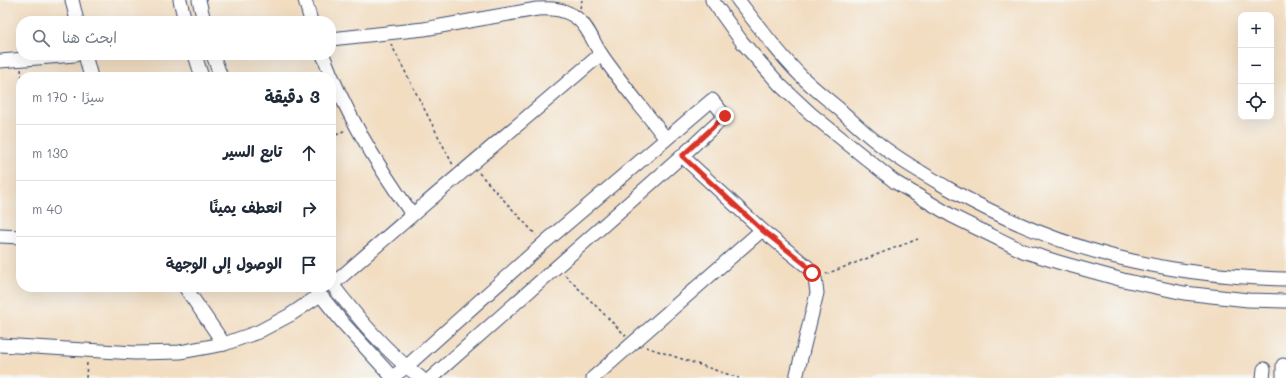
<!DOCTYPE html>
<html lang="ar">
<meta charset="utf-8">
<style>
body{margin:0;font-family:Mali,"Playpen Sans Arabic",sans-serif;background:#f2f2f3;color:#1f2937;direction:rtl}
.controls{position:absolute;right:12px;top:12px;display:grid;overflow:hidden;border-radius:8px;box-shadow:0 4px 16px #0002}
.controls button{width:36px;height:36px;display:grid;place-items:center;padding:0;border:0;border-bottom:1px solid #e0e1e3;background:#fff;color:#1f2937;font:20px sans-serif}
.stop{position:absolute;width:12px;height:12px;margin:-9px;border:3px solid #d93025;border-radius:50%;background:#fff}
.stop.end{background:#d93025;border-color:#fff;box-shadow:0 1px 4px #0008}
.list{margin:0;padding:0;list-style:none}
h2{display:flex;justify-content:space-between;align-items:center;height:52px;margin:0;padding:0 16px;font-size:17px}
h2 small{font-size:13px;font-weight:400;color:#747a83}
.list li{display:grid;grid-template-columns:26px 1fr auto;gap:12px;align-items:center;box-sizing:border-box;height:56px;padding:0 16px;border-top:1px solid #e0e1e3}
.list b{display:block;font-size:15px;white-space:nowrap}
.list em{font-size:13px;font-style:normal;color:#747a83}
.icon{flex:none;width:22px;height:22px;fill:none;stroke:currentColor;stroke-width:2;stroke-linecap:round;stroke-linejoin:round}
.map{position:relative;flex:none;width:1286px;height:378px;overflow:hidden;direction:ltr}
.search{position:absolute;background:#fff;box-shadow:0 4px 16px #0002;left:16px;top:16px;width:320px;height:44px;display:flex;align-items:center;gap:10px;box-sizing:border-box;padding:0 14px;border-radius:16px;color:#747a83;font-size:15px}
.panel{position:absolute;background:#fff;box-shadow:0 4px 16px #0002;left:16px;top:72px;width:320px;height:220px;border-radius:16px;direction:rtl}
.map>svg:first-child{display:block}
</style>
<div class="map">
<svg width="1286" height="378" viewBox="0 0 1286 378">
<rect width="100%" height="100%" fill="#f6f6f2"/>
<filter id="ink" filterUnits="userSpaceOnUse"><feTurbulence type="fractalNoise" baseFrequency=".025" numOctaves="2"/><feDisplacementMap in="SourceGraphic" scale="8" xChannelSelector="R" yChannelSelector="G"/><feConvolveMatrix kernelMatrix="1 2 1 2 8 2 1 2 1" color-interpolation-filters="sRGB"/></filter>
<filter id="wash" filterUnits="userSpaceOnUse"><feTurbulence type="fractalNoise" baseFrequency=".012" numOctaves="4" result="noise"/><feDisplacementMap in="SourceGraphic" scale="16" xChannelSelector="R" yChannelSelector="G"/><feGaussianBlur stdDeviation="0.9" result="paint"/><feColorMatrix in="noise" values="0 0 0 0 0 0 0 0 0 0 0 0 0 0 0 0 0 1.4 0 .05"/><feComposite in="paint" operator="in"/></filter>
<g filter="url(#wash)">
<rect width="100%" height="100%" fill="#f2ddc1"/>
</g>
<g filter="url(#ink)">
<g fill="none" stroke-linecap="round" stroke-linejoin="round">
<g stroke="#3b496d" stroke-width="15">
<g id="minor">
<path d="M72 0 77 21"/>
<path d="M180 0 185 21"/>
<path d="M199 0 204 21"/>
<path d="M305 0 311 21"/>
<path d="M712 0 742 42 780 85 810 113 895 182 952 216 1023 251 1058 262 1123 280 1184 293 1248 300 1286 301"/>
<path d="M738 0C758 26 778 53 801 76 813 88 826 98 838 108 850 119 861 130 874 140 896 158 922 173 946 187 1055 250 1161 276 1286 279"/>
<path d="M331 39 424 29 537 9C552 8 566 9 578 19 589 28 593 42 601 54 621 83 645 111 666 139"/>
<path d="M85 55 91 77"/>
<path d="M195 55 202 77"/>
<path d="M213 55 221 77"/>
<path d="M323 55C345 112 376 164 412 214"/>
<path d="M0 61 75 55"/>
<path d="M682 156 762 230 809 268 815 278 817 293 796 378"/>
<path d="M0 236 21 237"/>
<path d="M331 283C357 317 386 352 421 378"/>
<path d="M332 285C421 206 511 131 601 54"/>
<path d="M185 287 224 344"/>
<path d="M314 287 343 323 393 378"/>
<path d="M0 345 135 353 180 352 224 344 258 332 290 315 320 295"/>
<path d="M391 378 406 367 544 243 712 100 725 116 682 156 431 378"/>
<path d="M593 378 762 230"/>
<path d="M1263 378 1264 369"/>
<path d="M1283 378V365"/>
</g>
</g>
<g stroke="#3b496d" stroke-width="1.5" stroke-dasharray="3 3" stroke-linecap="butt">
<path d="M580 8 582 0"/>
<path d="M391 44 453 165"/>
<path d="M21 69 22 77"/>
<path d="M331 138 345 130"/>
<path d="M479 173 536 235"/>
<path d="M826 274 918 239"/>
<path d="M565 275 626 336"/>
<path d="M646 347 739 378"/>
<path d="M86 378 87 362"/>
</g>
<use href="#minor" stroke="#fff" stroke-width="13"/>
</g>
</g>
<g fill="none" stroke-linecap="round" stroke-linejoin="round" filter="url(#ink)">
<path stroke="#d93025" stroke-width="5" d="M725 116 682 156 762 230 805 264 812 273"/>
</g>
</svg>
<div class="controls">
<button>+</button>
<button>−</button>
<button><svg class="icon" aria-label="locate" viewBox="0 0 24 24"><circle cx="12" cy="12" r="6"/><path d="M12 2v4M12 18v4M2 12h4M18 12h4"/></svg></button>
</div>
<div class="stop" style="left:812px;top:273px"></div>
<div class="stop end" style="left:725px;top:116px"></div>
<div class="search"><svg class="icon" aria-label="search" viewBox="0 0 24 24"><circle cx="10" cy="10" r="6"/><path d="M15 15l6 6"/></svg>ابحث هنا</div>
<section class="panel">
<h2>3 دقيقة<small>سيرًا · 170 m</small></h2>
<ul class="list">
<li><svg class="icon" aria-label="ahead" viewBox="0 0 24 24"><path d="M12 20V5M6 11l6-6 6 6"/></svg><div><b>تابع السير</b></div><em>130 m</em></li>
<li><svg class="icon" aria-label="right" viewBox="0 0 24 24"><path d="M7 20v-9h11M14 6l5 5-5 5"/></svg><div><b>انعطف يمينًا</b></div><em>40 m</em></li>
<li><svg class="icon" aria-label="arrive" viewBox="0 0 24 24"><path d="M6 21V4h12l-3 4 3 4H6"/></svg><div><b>الوصول إلى الوجهة</b></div></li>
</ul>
</section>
</div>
